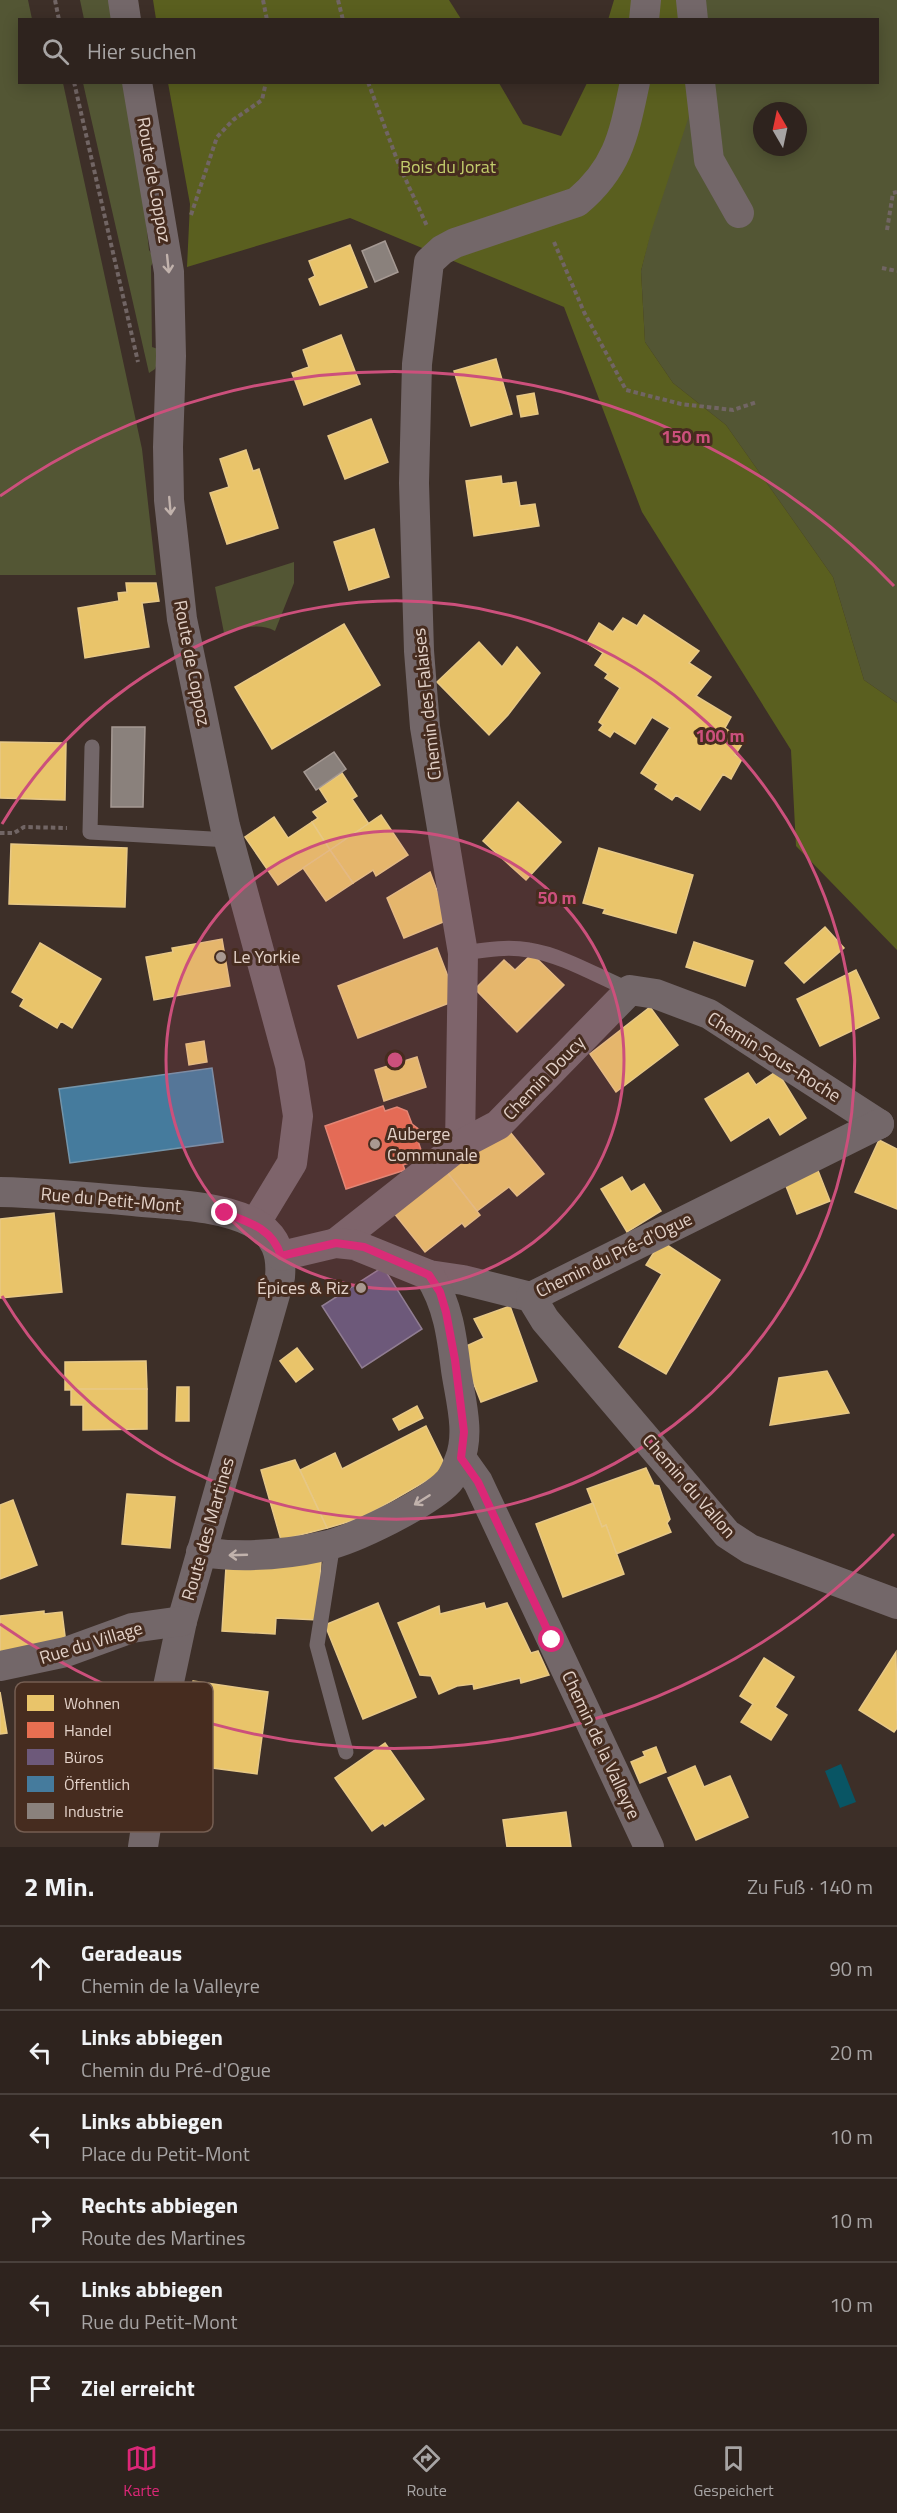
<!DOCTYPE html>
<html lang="de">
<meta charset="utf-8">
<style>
body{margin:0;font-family:"Titillium Web",sans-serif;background:#362b27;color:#f1f3f6}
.compass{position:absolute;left:753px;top:102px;width:54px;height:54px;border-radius:50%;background:#2e231e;box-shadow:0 3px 15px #0003;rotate:351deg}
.stop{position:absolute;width:18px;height:18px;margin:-14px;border:4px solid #db2777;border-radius:50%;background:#fff}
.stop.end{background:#db2777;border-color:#fff;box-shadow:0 2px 6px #0008}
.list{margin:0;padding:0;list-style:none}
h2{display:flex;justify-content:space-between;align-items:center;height:78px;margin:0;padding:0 24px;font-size:26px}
h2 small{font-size:20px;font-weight:400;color:#a7a4a4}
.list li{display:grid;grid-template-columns:39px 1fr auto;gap:18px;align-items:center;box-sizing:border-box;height:84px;padding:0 24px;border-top:2px solid #49403c}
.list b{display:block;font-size:22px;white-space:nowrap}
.list p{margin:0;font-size:20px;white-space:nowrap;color:#a7a4a4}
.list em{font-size:20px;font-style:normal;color:#a7a4a4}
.icon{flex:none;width:33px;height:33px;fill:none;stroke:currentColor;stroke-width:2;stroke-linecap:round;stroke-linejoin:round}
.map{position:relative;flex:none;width:897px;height:1847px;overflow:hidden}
.search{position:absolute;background:#2e231e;box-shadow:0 3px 15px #0003;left:18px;right:18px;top:18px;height:66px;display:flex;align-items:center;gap:15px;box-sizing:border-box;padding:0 21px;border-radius:0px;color:#a7a4a4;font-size:22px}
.sheet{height:582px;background:#2e231e}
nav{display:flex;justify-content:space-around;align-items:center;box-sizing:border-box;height:84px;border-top:2px solid #49403c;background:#2e231e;font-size:16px;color:#a7a4a4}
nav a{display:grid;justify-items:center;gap:3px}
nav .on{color:#db2777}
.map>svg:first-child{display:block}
</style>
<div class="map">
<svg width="897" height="1847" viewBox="0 0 897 1847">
<rect width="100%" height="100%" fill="#3d2f28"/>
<g fill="#535634" fill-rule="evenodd">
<path d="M0 0H28L32 19 20 20V82L63 83 142 449 156 575H0Z"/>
<path d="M80 0H116L120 19H84Z"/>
<path d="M677 0H897V703L864 680 833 577 726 425 673 383 645 342 641 271 686 83 878 82V20L679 19ZM762 111H798V147H762Z"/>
<path d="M83 83H131L149 250 155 259 151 266 152 347 158 349 160 355 155 369 149 373Z"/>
<path d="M294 562V583L275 631C258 622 241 629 224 633L215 587Z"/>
</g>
<g fill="#5a5f1f">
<path d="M153 0H449L461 19H156Z"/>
<path d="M614 0H677L679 19 608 20Z"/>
<path d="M168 83H499L523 124 561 136 587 83H686L689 116 651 232 641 271 645 342 673 383 726 425 833 577 864 680 897 703V950L796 846 791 750 642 512 564 307 350 218 187 267 190 204Z"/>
</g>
<path fill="#095564" d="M841 1764 856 1802 840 1808 825 1771Z"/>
<g fill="#e9c46a" stroke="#e7c886" stroke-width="1.5">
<path d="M350 245 367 287 320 305 309 279 315 276 309 261Z"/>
<path d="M341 335 360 384 304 405 292 373 309 367 303 350Z"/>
<path d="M496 359 512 414 471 426 454 371Z"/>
<path d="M534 393 538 414 521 417 517 396Z"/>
<path d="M371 419 388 462 345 479 328 436Z"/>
<path d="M246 450 253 471 259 469 278 528 227 544 210 493 229 487 220 459Z"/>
<path d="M501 476 502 484 516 482 520 506 535 504 539 526 474 536 466 481Z"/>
<path d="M374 529 389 577 349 590 334 542Z"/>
<path d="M126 583H156L159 601 142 603 149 647 85 658 78 608 119 601 118 593 127 592Z"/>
<path d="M644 615 699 651 689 663 711 677 696 696 731 717 725 728 744 741 735 755 742 759 731 779 723 774 700 810 676 795 672 800 655 789 658 784 641 773 670 728 652 717 635 744 614 731 610 737 599 730 603 725 599 722 620 688 605 678 608 674 595 665 603 653 587 643 599 623 613 632 623 618 637 626Z"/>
<path d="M344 624 380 685 272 749 235 687Z"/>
<path d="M479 642 502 667 517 647 540 673 508 715 489 735 437 682Z"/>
<path d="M0 742 66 743 65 800 0 798Z"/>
<path d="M342 773 357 796 352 799 369 824 330 850 312 822 318 818 313 812 328 802 319 788Z"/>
<path d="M518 802 561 842 526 880 483 841Z"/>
<path d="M381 815 408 855 376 876 373 870 353 883 330 850Z"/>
<path d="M274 817 288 838 312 822 330 850 278 885 245 837Z"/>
<path d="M11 844 127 848 125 907 9 904Z"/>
<path d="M599 848 693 875 676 933 603 913 605 909 583 903Z"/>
<path d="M330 850 353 883 326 901 303 868Z"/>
<path d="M430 872 448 920 404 938 387 898Z"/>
<path d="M825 927 844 948 804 983 785 963Z"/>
<path d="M222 939 230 986 154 1000 146 957 173 952 172 948Z"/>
<path d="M694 942 753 961 745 986 686 967Z"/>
<path d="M40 943 101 979 72 1028 61 1021 57 1028 20 1006 24 999 12 992Z"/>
<path d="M437 948 457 1000 358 1038 338 986Z"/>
<path d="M532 954 564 985 517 1032 475 989 504 960 515 970Z"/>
<path d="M856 970 879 1018 820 1046 797 999Z"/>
<path d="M650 1007 678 1045 616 1092 590 1054Z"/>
<path d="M204 1041 207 1062 189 1065 186 1044Z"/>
<path d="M417 1057 426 1087 384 1101 375 1070Z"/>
<path d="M777 1071 806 1118 780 1135 769 1117 731 1141 705 1099 748 1073 756 1085Z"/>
<path d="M506 1127 544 1174 517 1196 509 1187 477 1211 446 1171Z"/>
<path d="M879 1140 897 1149V1209L855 1192Z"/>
<path d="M817 1168 830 1201 797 1214 784 1181Z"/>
<path d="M446 1171 480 1215 465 1227 462 1223 425 1252 393 1212Z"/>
<path d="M622 1177 631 1192 644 1184 661 1211 627 1232 601 1189Z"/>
<path d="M54 1213 62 1292 0 1298V1219Z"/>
<path d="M661 1241 720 1280 666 1374 619 1347 662 1274 646 1265Z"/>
<path d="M510 1306 537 1381 481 1402 460 1349 484 1338 474 1319Z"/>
<path d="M297 1348 313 1369 296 1382 280 1361Z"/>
<path d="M146 1361 147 1389 65 1390V1362Z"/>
<path d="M827 1371 849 1413 770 1425 779 1378Z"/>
<path d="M177 1387H189V1421H176Z"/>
<path d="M71 1389H147V1429L83 1430V1405H71Z"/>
<path d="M417 1406 423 1418 399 1430 393 1419Z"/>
<path d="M426 1426 447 1469 362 1518 327 1528 300 1470 335 1453 342 1469Z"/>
<path d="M295 1460 327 1528 281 1540 261 1470Z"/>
<path d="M646 1468 654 1485 659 1486 670 1519 667 1523 671 1532 616 1554 606 1525 602 1527 587 1489Z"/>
<path d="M127 1494 175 1497 170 1548 122 1544Z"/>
<path d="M13 1500 37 1565 0 1579V1505Z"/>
<path d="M593 1503 602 1527 606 1525 624 1574 563 1597 536 1524Z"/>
<path d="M321 1560 318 1620 276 1618 275 1634 222 1631 226 1567Z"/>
<path d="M378 1603 416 1697 363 1719 325 1625Z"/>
<path d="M484 1603 486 1609 507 1603 531 1653 538 1651 549 1675 521 1683 520 1678 474 1689 473 1684 457 1686 439 1694 431 1676 420 1675 398 1623 439 1606 440 1614Z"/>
<path d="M44 1611V1614L62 1612 66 1644 0 1655V1616Z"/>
<path d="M896 1652 897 1728 894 1732 859 1710Z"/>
<path d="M764 1658 794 1677 775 1707 787 1715 771 1740 741 1722 753 1704 740 1696Z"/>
<path d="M193 1681 268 1692 257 1774 182 1764Z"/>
<path d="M0 1692 7 1733 0 1734Z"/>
<path d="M385 1743 424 1799 385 1826 383 1823 372 1831 335 1778Z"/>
<path d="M656 1747 666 1772 640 1783 631 1762 645 1756 643 1752Z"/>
<path d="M695 1766 704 1787 730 1776 748 1817 696 1840 668 1778Z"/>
<path d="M566 1812 571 1847H507L503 1820Z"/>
</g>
<path fill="#e76f51" stroke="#e68d75" stroke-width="1.5" d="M383 1106 385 1111 397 1107 407 1111 412 1124 420 1130V1135L417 1138 421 1150 415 1161 403 1165 405 1170 346 1189 325 1126Z"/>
<path fill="#6d597a" stroke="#907d92" stroke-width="1.5" d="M383 1267 422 1329 362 1368 322 1306Z"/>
<path fill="#457b9d" stroke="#7495aa" stroke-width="1.5" d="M212 1068 223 1142 70 1163 59 1089Z"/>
<g fill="#8a817c" stroke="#a59993" stroke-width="1.5">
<path d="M385 241 398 272 375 282 362 251Z"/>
<path d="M112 727H145L143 807H111Z"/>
<path d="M334 752 346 769 316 790 304 772Z"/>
</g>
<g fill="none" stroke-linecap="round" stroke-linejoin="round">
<g stroke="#716564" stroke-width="4" stroke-dasharray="4.5 3" stroke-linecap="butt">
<path d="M55 0 59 20"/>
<path d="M263 0 267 20"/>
<path d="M338 0 343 20"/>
<path d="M74 82 138 362"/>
<path d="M368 82 399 165 427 226"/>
<path d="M191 215 217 137 233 120 262 100 266 82"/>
<path d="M887 230 893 193 897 192"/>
<path d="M554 242 584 312 626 390 681 404 733 410 757 402"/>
<path d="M882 268 897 271"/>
<path d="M0 833H14L24 827 67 828"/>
</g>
<g stroke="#736769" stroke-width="15">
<path d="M92 747 90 832 229 840"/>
<path d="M463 953C484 950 507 946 529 950 562 955 599 977 630 990"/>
<path d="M333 1543 317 1645 346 1752"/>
</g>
<g stroke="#736769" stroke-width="30">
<path d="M123 0 126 20"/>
<path d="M691 0 693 20"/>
<path d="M644 20 646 0"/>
<path d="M137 82 169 272 171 356 168 447 169 500 182 619 225 826 290 1065 298 1116 292 1163 255 1224"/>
<path d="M700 82 709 160 739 213"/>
<path d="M460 1145 463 953 425 727 419 651 414 483 417 364 429 262 442 250 455 243 577 202C619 167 624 133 635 82"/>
<path d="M0 1192C44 1193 89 1197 133 1201 172 1205 218 1205 254 1223 276 1235 282 1254 280 1277L182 1621 166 1696 143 1847"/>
<path d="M336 1243 460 1145 498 1125 630 990 656 994 709 1014 879 1124"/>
<path d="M281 1256 336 1243 355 1245 429 1275 463 1280 531 1297 879 1124"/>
<path d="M531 1297 545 1320 727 1534 750 1549 897 1604"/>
<path d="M461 1458 478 1482 649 1847"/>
<path d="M201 1552C241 1558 284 1555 324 1546 353 1540 429 1503 449 1481 453 1476 457 1467 459 1461 471 1434 460 1398 456 1370 452 1337 448 1304 429 1275"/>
<path d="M0 1666 66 1652 132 1628 182 1621"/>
</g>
</g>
<defs><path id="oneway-shaft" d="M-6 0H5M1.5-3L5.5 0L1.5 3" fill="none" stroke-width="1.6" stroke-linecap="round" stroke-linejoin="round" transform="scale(1.5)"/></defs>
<g stroke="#c1b2ac">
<use href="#oneway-shaft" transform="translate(168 264) rotate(84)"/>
<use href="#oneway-shaft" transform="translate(170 506) rotate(85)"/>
<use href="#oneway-shaft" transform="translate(422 1500) rotate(148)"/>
<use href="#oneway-shaft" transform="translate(238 1555) rotate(178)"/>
</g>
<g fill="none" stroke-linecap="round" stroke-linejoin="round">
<path stroke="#db2777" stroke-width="8" d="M225 1213C249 1222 273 1229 281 1256L336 1243 364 1247 429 1275 440 1292 446 1312 455 1360 464 1432 461 1458 478 1482 552 1640"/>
</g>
<circle cx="395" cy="1060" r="229" fill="#cc507c" fill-opacity=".12"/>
<g fill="none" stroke="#cc507c" stroke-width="3">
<circle cx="395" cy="1060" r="229"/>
<path d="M2 824A459 459 0 1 1 2 1296"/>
<path d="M894 1534A688 688 0 0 1 0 1624M0 496A688 688 0 0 1 894 586"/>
</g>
<g fill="#a99991" stroke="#462c1f" stroke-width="2">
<circle cx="221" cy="957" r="6"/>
<circle cx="375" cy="1144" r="6"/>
<circle cx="361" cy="1288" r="6"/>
</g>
<g text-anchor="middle" stroke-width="6" stroke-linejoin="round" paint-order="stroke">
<g font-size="18" fill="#c3ce6c" stroke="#462c1f">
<text x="448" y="173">Bois du Jorat</text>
</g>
<g font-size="18" fill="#e3d2c9" stroke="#462c1f">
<text transform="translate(154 180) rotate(80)" y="6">Route de Coppoz</text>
<text transform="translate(192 663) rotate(79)" y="6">Route de Coppoz</text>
<text transform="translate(427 704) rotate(-96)" y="6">Chemin des Falaises</text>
<text transform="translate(774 1057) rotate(32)" y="6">Chemin Sous-Roche</text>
<text transform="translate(544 1078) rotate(-46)" y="6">Chemin Doucy</text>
<text transform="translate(111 1200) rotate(5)" y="6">Rue du Petit-Mont</text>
<text transform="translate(614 1255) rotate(-26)" y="6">Chemin du Pré-d'Ogue</text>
<text transform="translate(689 1486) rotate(49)" y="6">Chemin du Vallon</text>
<text transform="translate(208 1529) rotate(-74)" y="6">Route des Martines</text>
<text transform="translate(91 1643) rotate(-17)" y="6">Rue du Village</text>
<text transform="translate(601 1745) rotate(65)" y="6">Chemin de la Valleyre</text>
</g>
<g font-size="18" fill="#e3d2c9" stroke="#462c1f" text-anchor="start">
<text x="233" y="963">Le Yorkie</text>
<text x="387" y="1140">Auberge<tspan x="387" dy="21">Communale</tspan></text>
<text x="349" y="1294" text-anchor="end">Épices &amp; Riz</text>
</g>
</g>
<rect x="15" y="1682" width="198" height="150" rx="9" fill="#462c1f" stroke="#755e52" stroke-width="1.5"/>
<rect x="27" y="1695" width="27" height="16" fill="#e9c46a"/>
<rect x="27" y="1722" width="27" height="16" fill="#e76f51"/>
<rect x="27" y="1749" width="27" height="16" fill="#6d597a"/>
<rect x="27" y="1776" width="27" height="16" fill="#457b9d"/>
<rect x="27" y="1803" width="27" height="16" fill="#8a817c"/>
<g font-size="16" fill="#e3d2c9">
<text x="64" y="1709">Wohnen</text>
<text x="64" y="1736">Handel</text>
<text x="64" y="1763">Büros</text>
<text x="64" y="1790">Öffentlich</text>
<text x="64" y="1817">Industrie</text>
</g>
<circle cx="395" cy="1060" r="9" fill="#cc507c" stroke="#462c1f" stroke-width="3"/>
<g font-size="18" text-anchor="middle" font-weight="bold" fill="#cc507c" stroke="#462c1f" stroke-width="6" stroke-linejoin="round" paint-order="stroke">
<text x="686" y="443">150 m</text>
<text x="720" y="742">100 m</text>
<text x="557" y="904">50 m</text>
</g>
</svg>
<svg class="compass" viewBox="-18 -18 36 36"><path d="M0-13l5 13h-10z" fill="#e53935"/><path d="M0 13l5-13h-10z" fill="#a7a4a4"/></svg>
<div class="stop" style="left:552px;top:1640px"></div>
<div class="stop end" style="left:225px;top:1213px"></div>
<div class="search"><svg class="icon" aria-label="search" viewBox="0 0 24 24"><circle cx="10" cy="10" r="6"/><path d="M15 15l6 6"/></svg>Hier suchen</div>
</div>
<section class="sheet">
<h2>2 Min.<small>Zu Fuß · 140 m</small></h2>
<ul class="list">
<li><svg class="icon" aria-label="ahead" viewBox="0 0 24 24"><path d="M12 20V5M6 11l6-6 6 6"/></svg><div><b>Geradeaus</b><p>Chemin de la Valleyre</p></div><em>90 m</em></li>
<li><svg class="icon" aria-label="left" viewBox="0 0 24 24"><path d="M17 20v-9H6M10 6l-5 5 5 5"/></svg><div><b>Links abbiegen</b><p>Chemin du Pré-d'Ogue</p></div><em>20 m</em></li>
<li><svg class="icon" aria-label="left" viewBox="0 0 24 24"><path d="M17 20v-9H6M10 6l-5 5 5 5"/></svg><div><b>Links abbiegen</b><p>Place du Petit-Mont</p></div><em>10 m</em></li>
<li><svg class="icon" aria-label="right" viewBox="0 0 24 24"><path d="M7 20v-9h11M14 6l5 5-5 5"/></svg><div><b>Rechts abbiegen</b><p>Route des Martines</p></div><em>10 m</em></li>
<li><svg class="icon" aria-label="left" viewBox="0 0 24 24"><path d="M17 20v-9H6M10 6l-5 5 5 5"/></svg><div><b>Links abbiegen</b><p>Rue du Petit-Mont</p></div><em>10 m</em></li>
<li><svg class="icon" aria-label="arrive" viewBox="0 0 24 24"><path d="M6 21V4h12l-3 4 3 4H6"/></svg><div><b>Ziel erreicht</b></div></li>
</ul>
</section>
<nav>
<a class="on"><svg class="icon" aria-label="map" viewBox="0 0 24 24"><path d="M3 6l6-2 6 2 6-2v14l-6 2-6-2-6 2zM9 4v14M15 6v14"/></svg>Karte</a>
<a><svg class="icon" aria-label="directions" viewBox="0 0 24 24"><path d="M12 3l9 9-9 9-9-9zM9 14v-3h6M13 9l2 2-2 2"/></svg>Route</a>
<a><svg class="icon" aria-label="saved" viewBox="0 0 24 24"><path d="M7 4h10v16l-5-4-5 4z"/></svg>Gespeichert</a>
</nav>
